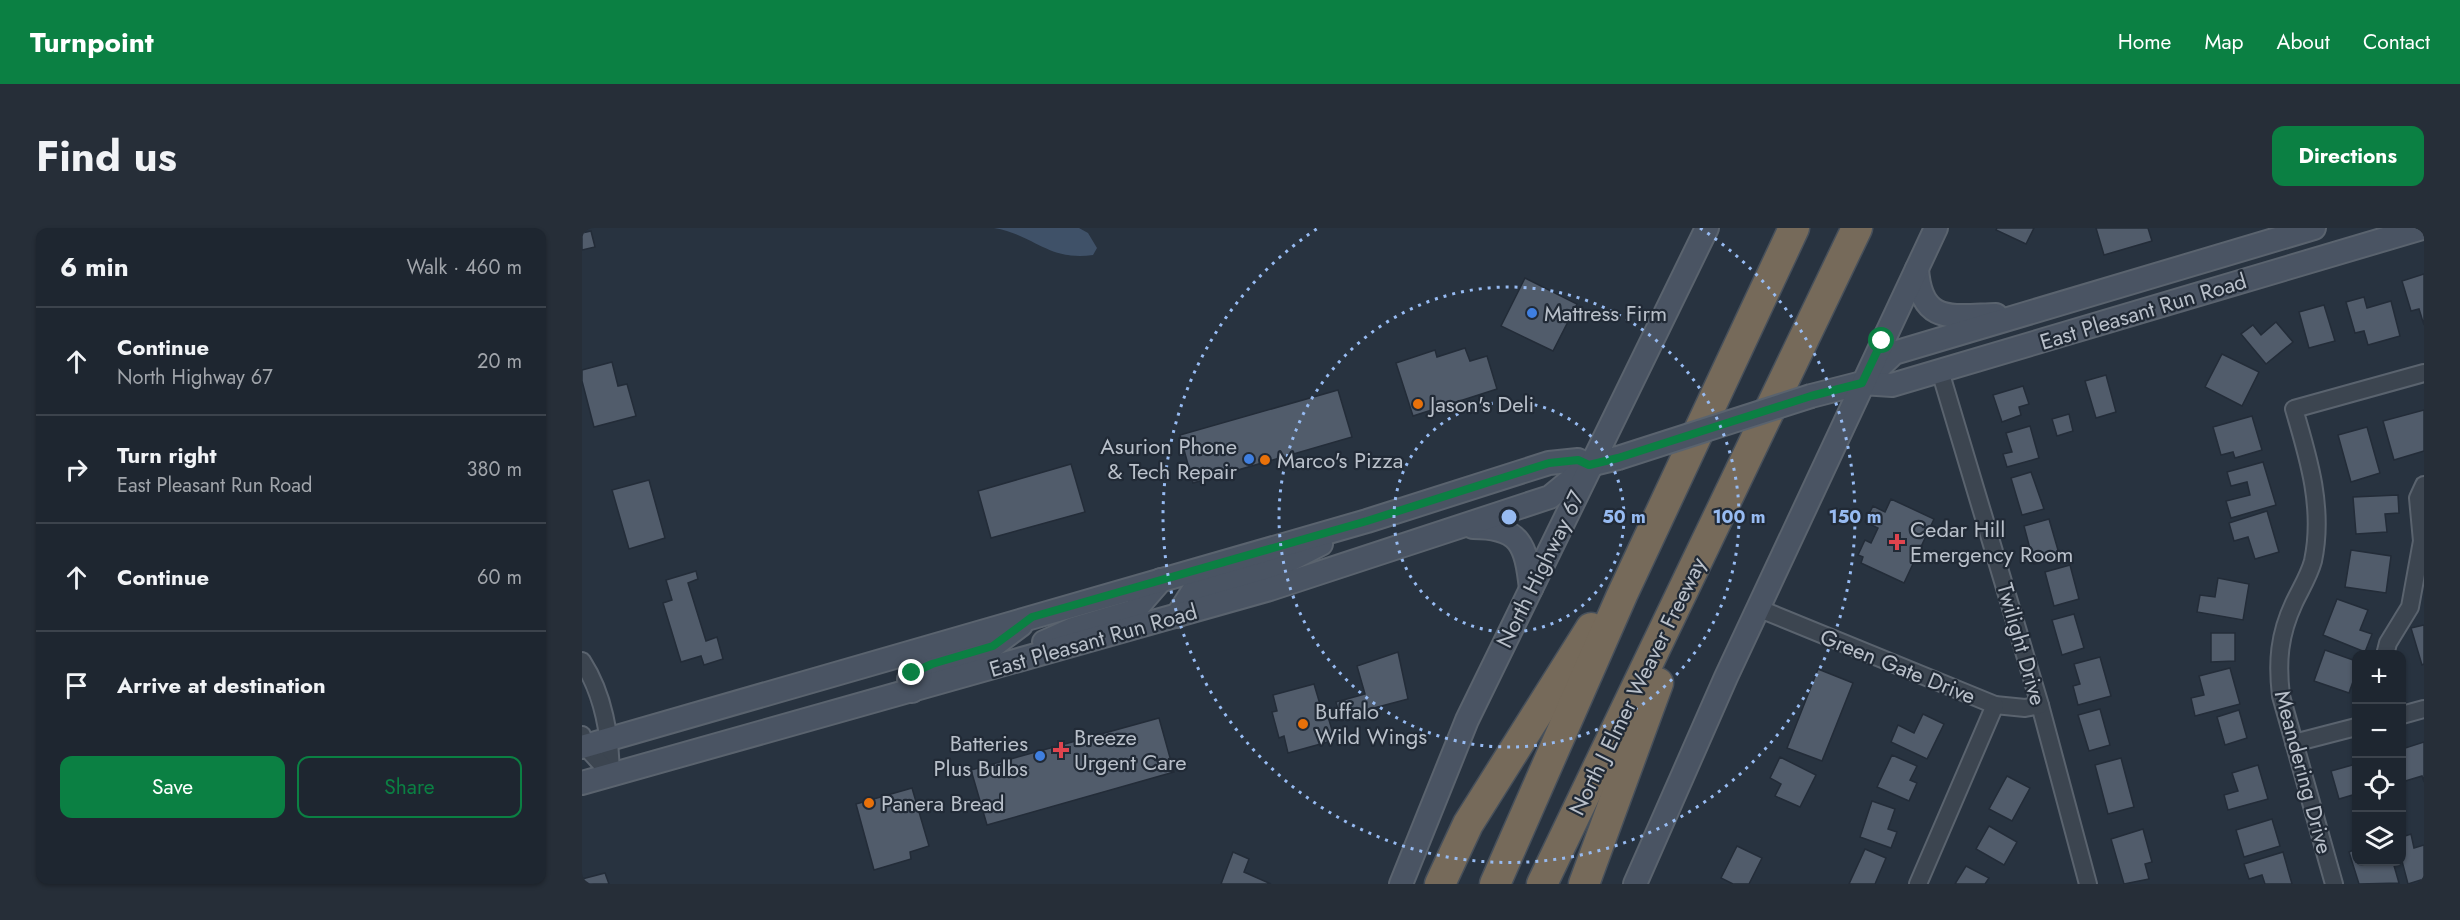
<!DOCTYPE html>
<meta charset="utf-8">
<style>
body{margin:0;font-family:Jost,sans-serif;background:#262e38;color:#f1f3f6}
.controls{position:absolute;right:18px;bottom:18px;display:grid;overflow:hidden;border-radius:12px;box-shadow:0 2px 4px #0004}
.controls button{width:54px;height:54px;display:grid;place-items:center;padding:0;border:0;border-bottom:2px solid #3c434c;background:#1e2630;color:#f1f3f6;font:30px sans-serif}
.stop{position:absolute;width:18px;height:18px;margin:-14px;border:4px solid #0b8043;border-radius:50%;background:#fff}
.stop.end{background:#0b8043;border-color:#fff;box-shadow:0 2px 6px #0008}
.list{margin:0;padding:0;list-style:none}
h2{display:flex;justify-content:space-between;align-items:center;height:78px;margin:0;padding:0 24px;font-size:26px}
h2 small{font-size:20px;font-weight:400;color:#a1a5ab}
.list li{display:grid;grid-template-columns:39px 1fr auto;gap:18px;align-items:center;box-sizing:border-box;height:108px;padding:0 24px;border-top:2px solid #3c434c}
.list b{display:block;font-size:22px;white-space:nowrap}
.list p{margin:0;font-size:20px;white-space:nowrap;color:#a1a5ab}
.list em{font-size:20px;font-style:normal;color:#a1a5ab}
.actions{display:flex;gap:12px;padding:18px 24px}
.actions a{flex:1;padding:14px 0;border:2px solid #0b8043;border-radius:12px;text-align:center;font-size:21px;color:#0b8043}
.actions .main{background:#0b8043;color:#fff}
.icon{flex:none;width:33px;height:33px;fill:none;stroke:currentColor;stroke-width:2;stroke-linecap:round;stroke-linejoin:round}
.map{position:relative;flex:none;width:1842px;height:656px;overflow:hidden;border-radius:12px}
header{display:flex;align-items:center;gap:36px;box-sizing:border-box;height:84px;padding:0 30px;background:#0b8043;color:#fff}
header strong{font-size:28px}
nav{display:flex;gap:33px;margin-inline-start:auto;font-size:21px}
.intro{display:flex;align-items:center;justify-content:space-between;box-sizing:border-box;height:144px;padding:0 36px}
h1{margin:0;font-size:42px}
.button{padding:15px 27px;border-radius:12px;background:#0b8043;color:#fff;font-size:21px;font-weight:700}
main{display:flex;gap:36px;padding:0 36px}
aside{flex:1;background:#1e2630;border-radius:12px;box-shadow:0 2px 4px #0004}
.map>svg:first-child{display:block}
</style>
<header>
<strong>Turnpoint</strong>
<nav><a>Home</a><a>Map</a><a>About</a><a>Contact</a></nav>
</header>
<div class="intro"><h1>Find us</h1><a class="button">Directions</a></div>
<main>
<aside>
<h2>6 min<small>Walk · 460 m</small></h2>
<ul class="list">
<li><svg class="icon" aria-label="ahead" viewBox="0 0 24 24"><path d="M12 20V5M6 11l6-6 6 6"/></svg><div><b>Continue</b><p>North Highway 67</p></div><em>20 m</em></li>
<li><svg class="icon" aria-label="right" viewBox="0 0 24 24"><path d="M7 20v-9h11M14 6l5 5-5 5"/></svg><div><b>Turn right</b><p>East Pleasant Run Road</p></div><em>380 m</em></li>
<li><svg class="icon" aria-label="ahead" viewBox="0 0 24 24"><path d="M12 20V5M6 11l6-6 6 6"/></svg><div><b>Continue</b></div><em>60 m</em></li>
<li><svg class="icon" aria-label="arrive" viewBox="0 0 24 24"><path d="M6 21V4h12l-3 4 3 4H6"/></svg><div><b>Arrive at destination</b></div></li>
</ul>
<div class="actions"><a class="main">Save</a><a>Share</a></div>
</aside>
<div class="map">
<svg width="1842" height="656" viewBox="0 0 1842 656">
<rect width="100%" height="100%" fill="#283340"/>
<path fill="#3f5168" d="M412 0H497L506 5 515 20 511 27C465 33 453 7 412 0Z"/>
<g fill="#515c6b" stroke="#232c38" stroke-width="1.5">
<path d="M1415 0H1452L1444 16 1414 2Z"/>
<path d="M1514 0H1566L1570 13 1522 27Z"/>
<path d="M9 3 13 19 0 22V5Z"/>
<path d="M1842 46V97L1837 81 1829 83 1820 53Z"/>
<path d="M943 50 995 76 971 123 919 98Z"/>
<path d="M1782 69 1785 80 1809 73 1818 108 1786 117 1782 103 1773 105 1764 74Z"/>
<path d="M1742 77 1753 113 1727 120 1717 84Z"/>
<path d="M1694 94 1711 114 1684 136 1659 106 1671 97 1679 107Z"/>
<path d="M883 120 888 133 905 128 915 161 831 188 814 135 853 122 855 129Z"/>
<path d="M1640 126 1677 144 1660 178 1623 159Z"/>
<path d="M30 134 36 158 45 156 54 188 12 199 0 153V142Z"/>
<path d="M1524 147 1534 184 1514 190 1503 153Z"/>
<path d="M1441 158 1447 176 1437 179 1439 187 1420 194 1411 167Z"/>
<path d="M756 162 770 209 611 255 598 207Z"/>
<path d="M1842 182V223L1812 232 1801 193Z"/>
<path d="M1487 186 1491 203 1475 208 1470 191Z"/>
<path d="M1670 188 1680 222 1653 230 1651 224 1639 227 1631 199Z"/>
<path d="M1448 198 1457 230 1425 239 1421 226 1430 224 1424 205Z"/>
<path d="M1785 199 1798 245 1769 254 1756 207Z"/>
<path d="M1681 234 1694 277 1649 290 1644 273 1668 267 1665 254 1649 258 1645 244Z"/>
<path d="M489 236 503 284 409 310 396 263Z"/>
<path d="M1449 244 1462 281 1440 287 1429 250Z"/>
<path d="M67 252 83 310 47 321 30 262Z"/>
<path d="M1816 267 1817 285 1803 286 1805 304 1774 306 1771 269Z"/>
<path d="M1309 271 1352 291 1322 355 1279 335 1281 329 1276 327 1283 312 1289 315 1296 300 1283 294 1291 278 1303 284Z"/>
<path d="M1685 283 1697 324 1673 331 1666 309 1652 313 1647 295Z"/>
<path d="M1467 291 1478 329 1452 336 1442 298Z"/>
<path d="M1769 322 1809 328 1804 365 1763 359Z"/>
<path d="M1488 337 1497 371 1472 378 1463 344Z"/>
<path d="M114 343 116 351 106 355 124 413 135 409 141 431 122 437 119 428 99 434 81 375 90 372 84 352Z"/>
<path d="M1636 350 1667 356 1661 392 1615 384 1618 367 1633 369Z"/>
<path d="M1755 371 1786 382 1778 402 1790 406 1783 424 1741 407Z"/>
<path d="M1492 386 1502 420 1480 427 1470 392Z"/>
<path d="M1842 397V436L1840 437 1829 400Z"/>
<path d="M1629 405H1653V433L1629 434Z"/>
<path d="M1743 422 1774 433V445L1767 465 1732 453Z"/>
<path d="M816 424 826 471 758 489 754 474 783 466 775 438Z"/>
<path d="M1518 429 1529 468 1496 477 1491 458 1498 456 1492 436Z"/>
<path d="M1648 440 1658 476 1613 488 1609 470 1622 467 1617 448Z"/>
<path d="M1236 441 1271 455 1240 533 1205 520Z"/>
<path d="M732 456 740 483 744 482 753 512 706 525 702 508 697 510 690 484 695 483 691 467Z"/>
<path d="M1518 481 1528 517 1507 523 1496 487Z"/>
<path d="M1657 482 1665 510 1643 517 1635 489Z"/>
<path d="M1341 486 1362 496 1345 531 1309 514 1316 497 1332 505Z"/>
<path d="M577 490 592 544 405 597 389 542Z"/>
<path d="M1842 514V554L1840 548 1820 554V521Z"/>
<path d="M1310 527 1335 538 1328 552 1335 555 1327 573 1295 559Z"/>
<path d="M1198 529 1234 547 1218 579 1193 568 1199 556 1188 550Z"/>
<path d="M1539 530 1552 579 1526 586 1513 537Z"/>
<path d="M1774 536V566L1757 571 1749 543Z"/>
<path d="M1676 537 1686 571 1646 582 1642 567 1656 563 1650 545Z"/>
<path d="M1425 548 1448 560 1430 593 1407 581Z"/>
<path d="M330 560 347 618 328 624 329 631 292 642 274 576Z"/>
<path d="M1290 573 1313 581 1306 601 1315 604 1309 620 1278 609Z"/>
<path d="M1690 591 1698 618 1662 629 1654 602Z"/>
<path d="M1407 598 1435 614 1422 637 1394 621Z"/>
<path d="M1561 601 1570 634 1563 636 1567 651 1542 656 1529 611Z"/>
<path d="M1829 606 1832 620 1842 617V651L1826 656 1820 633V609Z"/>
<path d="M1155 618 1180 630 1167 656H1151L1139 650Z"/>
<path d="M1283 621 1304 630 1293 656H1267Z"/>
<path d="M1774 621V634H1811L1817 655 1777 656 1767 624Z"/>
<path d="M651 624 667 631 662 644 689 656H639Z"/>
<path d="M1701 624 1710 656H1683L1680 647 1667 651 1662 636Z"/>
<path d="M1384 638 1407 650 1403 656H1373Z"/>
<path d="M23 645 27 656H0V651Z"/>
</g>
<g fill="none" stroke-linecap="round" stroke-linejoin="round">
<g stroke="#5a636e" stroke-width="20">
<g id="minor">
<path d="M1358 143 1458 477 1506 656"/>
<path d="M1178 381 1413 477 1443 480 1458 477"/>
<path d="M1803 427 1806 415 1828 379 1840 313 1836 270 1842 257"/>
<path d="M0 433C22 467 28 507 29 547"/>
<path d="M1820 487 1842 481"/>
<path d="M0 507 3 518 29 547"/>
<path d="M1712 515 1774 499"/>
<path d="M1336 656 1413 477"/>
<path d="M1752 656 1699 468C1695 434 1697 407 1712 375 1718 362 1727 348 1731 333 1742 281 1727 231 1712 181L1842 145"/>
</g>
</g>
<g stroke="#5a636e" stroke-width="26">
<g id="secondary">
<path d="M1335 41C1339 97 1370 88 1414 87"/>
<path d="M1290 146 1312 125 1732 0"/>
<path d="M1229 168 1280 155 1310 157 1840 0"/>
<path d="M891 299C939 299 944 317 949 361"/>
<path d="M595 388 611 363 698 337 739 316"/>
<path d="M462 414 491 401 552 383 579 352"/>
<path d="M330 463 327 451 330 445 350 436 411 418 439 397"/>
<path d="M0 519 785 293 967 235 996 232 1007 237"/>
<path d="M0 555 688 361 968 269 1007 237 1036 230"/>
<path d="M819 656 885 492 1125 0"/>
<path d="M1053 656 1144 449 1354 0"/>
</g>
</g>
<g stroke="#47505b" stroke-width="33">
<g id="motorway">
<path d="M858 656 886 596 1009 400"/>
<path d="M913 656 1040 367 1212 0"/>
<path d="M960 656 1275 0"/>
<path d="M1002 656 1076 455"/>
</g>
</g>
<use href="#minor" stroke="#3c4550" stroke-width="16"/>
<use href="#secondary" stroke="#4a5463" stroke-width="22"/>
<use href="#motorway" stroke="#766a5a" stroke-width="30"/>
<g stroke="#5a636e" stroke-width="26" stroke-linecap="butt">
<path id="secondary-bridge" d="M1036 230 1229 168"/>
</g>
<use href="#secondary-bridge" stroke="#4a5463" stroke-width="22"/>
</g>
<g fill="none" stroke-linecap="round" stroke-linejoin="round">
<path stroke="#0b8043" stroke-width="8" d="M330 445 350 436 411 418 450 389 785 293 967 235 996 232 1007 237 1036 230 1229 168 1280 155 1300 113"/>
</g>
<g fill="none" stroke="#97bbf2" stroke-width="3" stroke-dasharray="3 6">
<circle cx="927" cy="289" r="115"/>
<circle cx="927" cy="289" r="230"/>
<path d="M1118 0A346 346 0 1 1 736 0"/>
</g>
<g fill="#3f7fe0" stroke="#212a36" stroke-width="2">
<circle cx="950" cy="85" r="6"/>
<circle cx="667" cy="231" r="6"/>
<circle cx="458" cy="528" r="6"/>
</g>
<g fill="#e8710a" stroke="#212a36" stroke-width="2">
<circle cx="836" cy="176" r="6"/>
<circle cx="683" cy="232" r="6"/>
<circle cx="721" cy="496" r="6"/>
<circle cx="287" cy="575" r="6"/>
</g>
<g fill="#e0444e" stroke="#212a36" stroke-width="2">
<path d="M1312 305h6v6h6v6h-6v6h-6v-6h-6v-6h6z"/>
<path d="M476 513h6v6h6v6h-6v6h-6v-6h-6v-6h6z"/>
</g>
<g text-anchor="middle" stroke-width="4.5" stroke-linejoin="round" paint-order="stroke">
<g font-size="22" fill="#b9c0ca" stroke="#212a36">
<text transform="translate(1561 83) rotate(-17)" y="8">East Pleasant Run Road</text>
<text transform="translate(958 341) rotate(-64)" y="8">North Highway 67</text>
<text transform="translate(511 412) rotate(-16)" y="8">East Pleasant Run Road</text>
<text transform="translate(1440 416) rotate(74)" y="8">Twilight Drive</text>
<text transform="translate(1316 438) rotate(22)" y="8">Green Gate Drive</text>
<text transform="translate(1055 458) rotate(-64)" y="8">North J Elmer Weaver Freeway</text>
<text transform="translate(1722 544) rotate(75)" y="8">Meandering Drive</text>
</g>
<g font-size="22" fill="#b9c0ca" stroke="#212a36" text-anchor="start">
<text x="962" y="93">Mattress Firm</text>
<text x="848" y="184">Jason's Deli</text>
<text x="655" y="226" text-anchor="end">Asurion Phone<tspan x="655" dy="25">&amp; Tech Repair</tspan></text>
<text x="695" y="240">Marco's Pizza</text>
<text x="1328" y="309">Cedar Hill<tspan x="1328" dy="25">Emergency Room</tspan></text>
<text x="733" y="491">Buffalo<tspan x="733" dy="25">Wild Wings</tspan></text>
<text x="492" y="517">Breeze<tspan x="492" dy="25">Urgent Care</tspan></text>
<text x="446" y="523" text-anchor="end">Batteries<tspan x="446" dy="25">Plus Bulbs</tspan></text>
<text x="299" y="583">Panera Bread</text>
</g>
</g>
<circle cx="927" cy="289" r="9" fill="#97bbf2" stroke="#212a36" stroke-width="3"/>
<g font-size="18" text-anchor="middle" font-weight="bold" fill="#97bbf2" stroke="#212a36" stroke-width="4.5" stroke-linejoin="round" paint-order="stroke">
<text x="1042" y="295">50 m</text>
<text x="1157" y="295">100 m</text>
<text x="1273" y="295">150 m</text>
</g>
</svg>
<div class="controls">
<button>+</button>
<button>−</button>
<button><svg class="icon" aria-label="locate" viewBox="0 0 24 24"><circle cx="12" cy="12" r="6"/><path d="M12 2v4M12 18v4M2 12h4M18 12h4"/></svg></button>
<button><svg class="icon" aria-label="layers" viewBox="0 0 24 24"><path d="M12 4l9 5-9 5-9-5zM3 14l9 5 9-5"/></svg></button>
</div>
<div class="stop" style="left:1300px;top:113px"></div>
<div class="stop end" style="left:330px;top:445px"></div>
</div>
</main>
